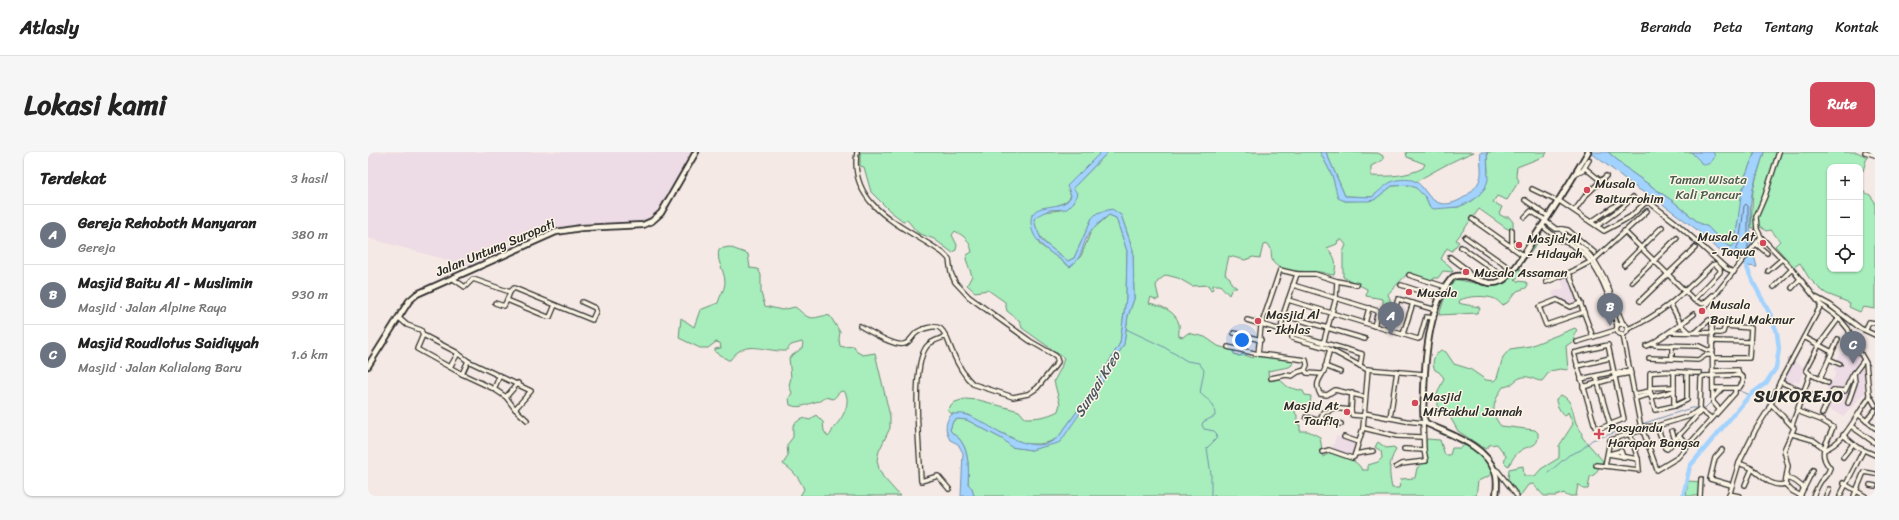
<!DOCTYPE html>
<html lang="id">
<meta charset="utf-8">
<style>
body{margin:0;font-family:Sriracha,sans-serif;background:#f6f6f6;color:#222}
.controls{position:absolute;right:12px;top:12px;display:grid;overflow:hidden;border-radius:8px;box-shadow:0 1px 3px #0004}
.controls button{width:36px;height:36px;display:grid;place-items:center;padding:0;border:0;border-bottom:1px solid #e0e0e0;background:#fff;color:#222;font:20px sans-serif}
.you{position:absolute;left:874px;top:188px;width:14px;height:14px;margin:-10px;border:3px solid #fff;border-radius:50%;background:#1a73e8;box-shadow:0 0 0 6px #1a73e833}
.badge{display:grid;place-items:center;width:26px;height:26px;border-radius:50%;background:#d1495b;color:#fff;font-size:13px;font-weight:700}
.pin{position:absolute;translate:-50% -33px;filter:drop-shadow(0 1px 2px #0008)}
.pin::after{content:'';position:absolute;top:21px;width:14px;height:12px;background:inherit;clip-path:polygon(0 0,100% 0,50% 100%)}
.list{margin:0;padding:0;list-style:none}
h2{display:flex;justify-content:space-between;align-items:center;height:52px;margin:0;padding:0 16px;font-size:17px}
h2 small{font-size:13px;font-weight:400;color:#767676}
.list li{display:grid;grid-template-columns:26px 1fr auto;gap:12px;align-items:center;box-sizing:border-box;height:60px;padding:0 16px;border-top:1px solid #e0e0e0}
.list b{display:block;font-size:15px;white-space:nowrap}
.list p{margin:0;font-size:13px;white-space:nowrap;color:#767676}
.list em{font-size:13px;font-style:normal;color:#767676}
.icon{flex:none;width:22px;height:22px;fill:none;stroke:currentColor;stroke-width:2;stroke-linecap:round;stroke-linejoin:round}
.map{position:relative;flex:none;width:1507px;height:344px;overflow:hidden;border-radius:8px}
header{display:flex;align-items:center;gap:24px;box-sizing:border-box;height:56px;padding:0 20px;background:#fff;border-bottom:1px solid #e0e0e0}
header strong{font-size:19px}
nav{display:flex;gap:22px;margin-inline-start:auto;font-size:14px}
.intro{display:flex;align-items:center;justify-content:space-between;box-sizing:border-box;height:96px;padding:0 24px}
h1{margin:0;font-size:28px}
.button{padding:10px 18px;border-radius:8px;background:#d1495b;color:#fff;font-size:14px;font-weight:700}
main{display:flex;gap:24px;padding:0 24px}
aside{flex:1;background:#fff;border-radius:8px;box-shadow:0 1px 3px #0004}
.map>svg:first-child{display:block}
</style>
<header>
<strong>Atlasly</strong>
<nav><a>Beranda</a><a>Peta</a><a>Tentang</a><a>Kontak</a></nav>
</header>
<div class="intro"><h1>Lokasi kami</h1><a class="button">Rute</a></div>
<main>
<aside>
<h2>Terdekat<small>3 hasil</small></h2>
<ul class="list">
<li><span class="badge" style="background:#6b7280">A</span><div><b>Gereja Rehoboth Manyaran</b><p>Gereja</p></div><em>380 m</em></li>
<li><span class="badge" style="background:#6b7280">B</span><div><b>Masjid Baitu Al - Muslimin</b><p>Masjid · Jalan Alpine Raya</p></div><em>930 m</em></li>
<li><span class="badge" style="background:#6b7280">C</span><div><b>Masjid Roudlotus Saidiyyah</b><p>Masjid · Jalan Kalialang Baru</p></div><em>1.6 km</em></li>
</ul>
</aside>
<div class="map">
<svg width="1507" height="344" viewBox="0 0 1507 344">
<rect width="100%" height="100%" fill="#f5e9e5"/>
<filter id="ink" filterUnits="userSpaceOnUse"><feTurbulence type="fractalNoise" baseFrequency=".025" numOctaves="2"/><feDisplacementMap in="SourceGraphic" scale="8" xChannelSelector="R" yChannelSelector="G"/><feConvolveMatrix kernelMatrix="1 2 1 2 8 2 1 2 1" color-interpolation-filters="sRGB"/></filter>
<g filter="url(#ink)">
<g fill="#eddbe5">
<path d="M0 0H327L290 61 274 71 191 79 105 115 0 86Z"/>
<path d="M1200 125 1209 150 1201 153 1192 148H1187L1184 140 1196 136 1193 128Z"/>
<path d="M1488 197 1496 211 1500 243 1495 242 1476 264 1452 253 1462 231 1465 228 1468 220 1466 218 1472 201 1475 202 1479 198 1484 199Z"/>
<path d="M1425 209 1437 215 1431 231 1427 229 1425 234 1414 229Z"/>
<path d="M968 284 988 290 984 304 964 298Z"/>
</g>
<g fill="#a7eebc" stroke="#698c74">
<path d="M492 0H733L704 29 700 39 703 43C700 53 674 58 664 62L671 92 702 115 713 104 723 79 741 63 748 66 759 99 758 146 752 191 726 236 692 283 688 287 681 290 672 292H657L619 274 601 263 584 262 579 258 587 250 597 247 611 248 651 259 657 266C669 266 679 265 690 259L692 252 686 229 693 216 696 206 654 176 652 169 639 159 637 150 620 138 607 140 599 133 604 124 598 107 599 103 604 100C601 87 597 85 587 79L584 83 589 93 588 98 585 101 566 87 550 81 539 68 535 69 522 59 503 40 496 15 492 14Z"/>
<path d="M740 0H952L964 23 971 46 977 49 1006 48 1024 34 1041 33 1048 36 1058 46 1062 55H1090L1102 50 1120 20 1119 0H1179L1177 4 1149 15 1148 23 1151 29 1139 48 1129 44 1125 50 1134 55 1131 62 1136 65H1141L1145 70V75L1142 78 1138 76 1111 57 1088 88 1091 90 1084 99 1079 96 1073 107 1083 115 1085 120 1075 119 1070 126H1066L1064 129 1041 120 1020 142 1025 156 1021 159 1015 156V147L998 144 999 137 975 125V100L978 93 974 88H970L969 92 959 96C968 105 969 111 966 123 961 123 956 120 951 120 940 119 912 121 905 110 902 104 905 97 900 92L895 93 892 106 885 105 877 108 861 104 857 122 862 126 863 131 869 136H864L861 143 852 133H845V137L843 138 840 133 824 134 810 126 798 123 790 129 788 134 791 147 788 148 783 145 781 151C792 153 808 159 811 172 812 176 810 180 811 184L815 185 820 181 837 185 850 194 866 199V202L872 204 874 202 885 206 886 204 925 208 924 213 921 215 900 219 901 229 911 227 920 235 935 239 937 243 943 244 942 254 929 253 927 261 929 263V272L932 273V279H940L952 285 955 305 963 300C974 304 989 307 994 318H1000V313L1010 310 1014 306 1013 299 1007 295 1010 290 1018 296 1026 295 1028 298C1020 310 1021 322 1024 336H1031L1033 327 1047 326 1049 316C1060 309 1052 295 1059 287L1072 288 1077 303H1082L1084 296H1092L1096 293C1110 293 1119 309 1124 320L1121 324 1110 329 1108 344H606L604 336 600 333C601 319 601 300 593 289 590 284 585 283 582 278L585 269 590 267 599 268 636 288 643 295 651 296 663 298 693 289C700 275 715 253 726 244L756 192 760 164 766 147 765 98 753 63C741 59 735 56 724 66L706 106 700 109C683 95 670 91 666 67 673 57 682 60 692 58 697 57 702 52 706 50L705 36Z"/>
<path d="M958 0 1010 1 1015 4V8L1003 14V24C1019 25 1040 24 1055 16L1057 12 1039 5 1038 0H1106C1085 8 1067 19 1047 30 1026 25 1019 34 1004 45L977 44Z"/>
<path d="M1240 0H1387L1376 27 1378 32 1376 34 1366 94 1364 95 1355 91 1340 75 1331 71 1306 50 1263 20Z"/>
<path d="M1396 0H1489L1499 5 1495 19 1492 15H1462V117H1492V38L1502 43 1507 50V157L1495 155 1492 160 1481 155 1482 151 1459 142 1452 137 1441 126 1432 111 1426 115 1407 94 1412 89 1403 78 1398 79 1393 75 1383 76 1385 37Z"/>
<path d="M1173 81 1174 85 1152 115V118L1159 120 1147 127 1149 129 1158 130 1160 133 1158 136 1149 139 1139 151 1134 153C1132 151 1129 148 1127 147 1118 143 1100 144 1092 148L1091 151 1094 152 1111 155 1112 157 1109 161 1071 163 1079 138 1086 127 1122 134 1138 131 1170 83Z"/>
<path d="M361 95 380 102 382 116 390 117 393 123V141L397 154 414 158 427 155C432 158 435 163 440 165 448 168 454 162 462 164L472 180 471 187 472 194 476 195 486 194 489 200 495 203 507 201 522 264V276L511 299 509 308 511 317 515 325 532 344H432L436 337C431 326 426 319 415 312L420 304 419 293 425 285V273L434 266 442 268 448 263 455 270 456 279 460 285C464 282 464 277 467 274 475 266 484 249 476 239 469 239 470 244 465 247L457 245 452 249C441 250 434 258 422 253L421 246 424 241 421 233 423 226 421 206 434 196 435 192 434 190 423 193 418 199C395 200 378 186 362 208H360L347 200V197L353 196 352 191 348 190 340 196H332L311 186 313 166 326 175 332 158 350 151C352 143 357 138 357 129 356 117 348 110 351 97Z"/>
<path d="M1207 176 1209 178 1206 182 1207 188 1198 194 1200 218 1192 217 1182 219 1174 229C1166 229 1161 222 1152 226 1145 229 1145 234 1135 235 1126 249 1121 260 1133 274L1167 278 1170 281C1171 297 1161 292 1152 299 1146 303 1144 309 1140 314L1136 310 1138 304 1129 292 1121 293 1118 297 1114 295 1090 279 1082 265 1070 256V248L1067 247 1076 226 1071 220 1067 218C1063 210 1066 203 1073 198L1078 200 1086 212 1102 217 1118 228 1126 229 1129 226 1135 205 1142 197 1162 194Z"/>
<path d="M1193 243C1205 248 1204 260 1208 271 1211 277 1214 278 1214 285L1235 309C1234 311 1229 319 1227 322L1222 325 1220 337H1215L1212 333H1210L1208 344H1199L1196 341 1188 344H1176L1165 332 1160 333 1152 344 1140 328 1141 317 1155 314 1156 324H1167L1173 317 1191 306V294C1196 286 1200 280 1205 272L1200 260 1197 264C1194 263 1187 251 1188 247 1189 246 1192 244 1193 243Z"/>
<path d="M1320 329 1334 330 1332 344H1318Z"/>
</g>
<g fill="#a2d2fe" stroke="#728faa">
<path d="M733 0H740L705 36 709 41 706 50 699 57 681 58 669 64 666 67 668 75 674 89 700 109 706 106 724 66 729 61 744 57 753 63 765 98 766 147 760 164 756 192 726 244 721 248 693 289 690 291 663 298 643 295 636 288 599 268 590 267 585 269 582 278C585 283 590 284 593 289 601 300 601 319 600 332L604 336 606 344H593L595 301 590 292 582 288C577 279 576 270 584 262 590 262 596 261 602 264 626 274 667 310 692 283L726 236 752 191 758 146 759 99 748 66 741 63C735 68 726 74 722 80 713 93 716 105 702 115 687 102 664 93 663 71 661 46 698 62 703 43L699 34Z"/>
<path d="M952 0H958L977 44 1004 45C1012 39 1019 30 1029 28 1056 24 1052 39 1067 49 1082 59 1107 41 1112 27 1115 18 1111 9 1113 0H1119L1120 28 1117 36 1111 43 1102 50 1090 55 1066 57 1062 55 1058 46 1048 36 1041 33 1024 34 1006 48 1000 49H977L970 46 964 23Z"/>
<path d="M1222 0H1240L1263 20 1306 50 1331 71 1340 75 1355 91 1364 95 1367 91 1374 37 1378 32 1376 27 1387 0H1396C1393 12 1388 23 1385 36 1380 58 1382 93 1389 115L1379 114 1374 104 1362 105 1353 100 1328 77 1289 48 1270 37Z"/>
<path d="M1323 0H1345L1347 4C1344 10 1341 13 1334 13L1332 9Z"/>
</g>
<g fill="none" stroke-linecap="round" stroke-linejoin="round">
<path stroke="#5b6e7f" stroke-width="1" d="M1377 101 1369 100 1368 98C1372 91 1375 64 1376 54L1378 52 1380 54V97"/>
<g stroke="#728faa" stroke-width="1">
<path d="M758 177 794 194 819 209 831 211 836 218 832 241C842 251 846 248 847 264L835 270 834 273 836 277 846 279 849 282 848 287 839 296 843 322V344"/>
<path d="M1368 237 1382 243"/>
<path d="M1333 256H1337L1343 250"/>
<path d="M1180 321 1201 303 1213 298 1224 288 1323 256H1329"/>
</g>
<path stroke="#a2d2fe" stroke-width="4.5" d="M1315 344 1322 314 1382 243 1398 231 1408 216 1411 197 1409 181 1403 164 1385 130 1372 99"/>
<g stroke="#2b2b2b" stroke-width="6">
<g id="minor">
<path d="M489 0C480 56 538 75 575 101L581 107 583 121 587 130 601 145 662 189 688 204 690 210 669 236 660 242 645 245 605 232C595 223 589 211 584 199 581 192 579 183 573 177 568 172 552 177 547 182 544 185 541 191 536 192 527 195 501 179 492 174"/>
<path d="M1411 0 1397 44 1388 65 1389 77 1393 85 1424 117 1453 153 1471 166 1480 177 1485 188 1498 211 1501 242 1507 253"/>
<path d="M1497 0 1507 3"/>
<path d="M1217 16 1233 29"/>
<path d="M1207 22 1215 18 1221 8"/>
<path d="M1164 37 1189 49"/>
<path d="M1157 48 1180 64"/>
<path d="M1190 48 1236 79 1262 65 1277 51H1282L1307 70 1359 117 1366 120"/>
<path d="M1207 58 1218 43 1238 24"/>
<path d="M1157 65 1163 59 1177 68"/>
<path d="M1104 67 1155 103"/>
<path d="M1177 69 1188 77H1194L1197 83 1216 97 1226 108 1236 125 1255 172"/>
<path d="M1223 70 1251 51"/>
<path d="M1174 74 1184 82 1187 87C1194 89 1200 90 1207 95 1230 109 1244 149 1249 174"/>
<path d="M1229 74 1255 55 1265 45"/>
<path d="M1194 77 1200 78 1227 101"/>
<path d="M1144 78V96"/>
<path d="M1256 79 1326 148 1335 152 1345 143"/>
<path d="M1097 85 1144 118"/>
<path d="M1388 92 1399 101"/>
<path d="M1093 95 1126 118 1137 127"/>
<path d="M1082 105 1098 117 1104 126"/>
<path d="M1256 113 1294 75"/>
<path d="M1400 119 1414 107"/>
<path d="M1201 121 1225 185"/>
<path d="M1041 123 1078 135"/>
<path d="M84 126 97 135 105 127 142 140 146 136 224 168 228 159 227 156 214 150"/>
<path d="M1178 130 1201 121 1226 108 1279 59"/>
<path d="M1264 130 1309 86"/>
<path d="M925 133 1010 159 1006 174"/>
<path d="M1033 133 1073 146"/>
<path d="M1406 135 1424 117"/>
<path d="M1424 136 1432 127"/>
<path d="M142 140 139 148 180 165H182L187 153"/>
<path d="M1449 146 1462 153 1492 176 1507 183"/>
<path d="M920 148 1050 187 1052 186 1058 165 1066 166"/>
<path d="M1272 149 1327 96"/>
<path d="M127 151 136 154 139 148"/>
<path d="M1213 151 1202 155 1189 148 1171 155 1178 173 1216 160"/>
<path d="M1303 153 1313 172 1321 180"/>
<path d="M1336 157 1393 85"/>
<path d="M1326 162 1313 172 1285 191 1287 193 1331 194 1339 198 1345 199"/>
<path d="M915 163 997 187"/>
<path d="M31 166 39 173 53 178 55 183 88 200 100 209 163 239 147 257 138 245 126 237"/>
<path d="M879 168 994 202 992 214"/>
<path d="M997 171 1001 156"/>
<circle cx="1254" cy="177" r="5.5"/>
<path d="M1260 177C1297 161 1316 140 1344 113L1347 112 1352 117V120L1326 148"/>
<path d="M913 178 915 163 929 122"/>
<path d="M1021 178 1030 147 1068 158"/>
<path d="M1498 178 1501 170 1507 171"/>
<path d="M1302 180 1352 181 1355 180 1357 174 1383 176 1381 206H1345"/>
<path d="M1328 180 1341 168H1344L1345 250 1351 257"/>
<path d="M866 181 893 188"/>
<path d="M924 182V186L959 196 998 217 1056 222"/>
<path d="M1035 182 1045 151"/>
<path d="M55 183 49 197 94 222 126 237 132 223"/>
<path d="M1255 183 1272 271C1278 287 1284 303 1289 318L1309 306 1367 241V236H1371L1375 230V225L1371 223 1335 224 1333 226 1332 257 1322 264 1289 274 1273 275"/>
<path d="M578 184C572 187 563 189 559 194 542 214 552 302 553 329L570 324 581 337"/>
<path d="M1436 185 1451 193 1438 218 1442 222"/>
<path d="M1345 189 1383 190"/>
<path d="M1209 190 1248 178"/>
<path d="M955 192 968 146 969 129"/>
<path d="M1240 193 1256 267 1228 278 1206 201Z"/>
<path d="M1278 194 1285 191"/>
<path d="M860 195 890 202 938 208 939 213 937 218 939 221 953 222"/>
<path d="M962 198C959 204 959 211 957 217 953 227 946 229 952 242L959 243 967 238 997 245"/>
<path d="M1464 200 1470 187"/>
<path d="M890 202 893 174 912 118 929 122H947L969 129 989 133"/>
<path d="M1281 206 1330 208 1338 203H1345"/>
<path d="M1304 207V193"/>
<path d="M1461 207 1472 212"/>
<path d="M957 214 972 220"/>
<path d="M1209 214 1242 206"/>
<path d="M82 215 89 203"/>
<path d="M1345 219 1370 218 1371 223"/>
<path d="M1319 221V248L1306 254 1287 258 1282 239V221C1297 217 1317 221 1332 221"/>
<path d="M94 222 100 209"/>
<path d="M1246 222 1262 218"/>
<path d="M1228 224 1242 273"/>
<path d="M1246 224 1263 221"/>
<path d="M903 226 918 223 924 224 930 220 937 218"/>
<path d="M1213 227 1245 220"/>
<path d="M1452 227 1464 200 1451 193 1471 166"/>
<path d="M1412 230 1450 246"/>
<path d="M1215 235 1247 226"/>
<path d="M1282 236 1306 235"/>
<path d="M1345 236H1367"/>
<path d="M1267 242 1282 239"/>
<path d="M138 245 150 231"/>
<path d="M1283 245 1306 239"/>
<path d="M1268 246 1283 242"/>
<path d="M1345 246 1355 236"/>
<path d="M1480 251 1487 231 1486 221"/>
<path d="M1403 252 1426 276 1416 298 1420 314 1417 332"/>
<path d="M1306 254V220"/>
<path d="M147 257 159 268"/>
<path d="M983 258 984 263 996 264"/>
<path d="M983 258 984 241"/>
<path d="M1332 258 1343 266"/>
<path d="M1429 259 1453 268 1465 275C1460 291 1448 300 1462 316 1460 323 1457 324 1453 329 1450 333 1448 339 1445 344"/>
<path d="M996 261 1038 269 1057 271"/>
<path d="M1454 262 1465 238 1477 239 1484 224 1496 208"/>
<path d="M1491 263 1507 276"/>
<path d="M938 265 952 269 955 260H960L964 256 983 258"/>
<path d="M1022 266 1029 219"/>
<path d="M953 267 973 272"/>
<path d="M1498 269 1507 258"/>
<path d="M1424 273 1442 222 1460 231"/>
<path d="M1289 274 1297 296 1299 297 1333 259"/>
<path d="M1483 274 1507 291"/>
<path d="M995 276 1029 284 1054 285"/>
<path d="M1304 279 1307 288"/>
<path d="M1424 282 1445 288 1456 296"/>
<path d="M1475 283 1489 295 1507 303"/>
<path d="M1311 284 1320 292"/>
<path d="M976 285 990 290"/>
<path d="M1036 297 1056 298"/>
<path d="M1354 298 1347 306 1342 327 1363 333"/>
<path d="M1456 298C1479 289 1488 262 1502 245"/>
<path d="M954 300 961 298 984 306 986 305 995 276 1000 217"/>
<path d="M987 302 1005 299"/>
<path d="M1240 302 1270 307"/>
<path d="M1241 302 1253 299 1255 305"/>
<path d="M1475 305 1485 292"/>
<path d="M1371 311C1375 313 1379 314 1383 316 1393 323 1403 336 1417 332"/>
<path d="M1228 313 1271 318 1270 307 1262 282"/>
<path d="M1237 314 1242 288 1275 278"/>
<path d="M1028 315 1033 312 1058 309 1056 298 1055 270"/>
<path d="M1125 316 1130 319 1149 344"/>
<path d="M1418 326 1427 329 1436 336"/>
<path d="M1475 331 1497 344"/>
<path d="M1417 332 1424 339 1433 344"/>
<path d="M1377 333 1384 317"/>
<path d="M1502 333 1507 334"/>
<path d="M1361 342 1371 344"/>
<path d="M1332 344 1333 327"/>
<path d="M1361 344 1371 311 1388 277 1400 258 1412 230 1453 153"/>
<path d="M1432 344 1445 318"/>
<path d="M1458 344 1461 337"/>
<path d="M1472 344 1495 299"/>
<path d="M1486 344 1496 320 1507 322"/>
</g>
</g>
<g stroke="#2b2b2b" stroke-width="8">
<g id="major">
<path d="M0 214 41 149 49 142 188 80 213 76 275 73 284 69 293 61 328 0"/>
<path d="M1128 344C1129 336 1130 327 1127 320 1117 292 1082 283 1058 271L1056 267C1054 259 1056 248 1056 240 1057 206 1061 150 1085 125 1102 119 1117 137 1133 129 1146 123 1160 95 1168 83 1186 56 1204 28 1220 0"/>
</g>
</g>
<use href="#minor" stroke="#fcf5e5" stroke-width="3.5"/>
<use href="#major" stroke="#fcf5e5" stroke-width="4.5"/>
</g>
</g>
<g fill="#d1495b" stroke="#fcf5e5" stroke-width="1.5">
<circle cx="1219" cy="38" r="4"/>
<circle cx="1395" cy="91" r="4"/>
<circle cx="1151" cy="93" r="4"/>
<circle cx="1098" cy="120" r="4"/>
<circle cx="1041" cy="140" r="4"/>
<circle cx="1334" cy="159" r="4"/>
<circle cx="890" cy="169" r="4"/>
<circle cx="1047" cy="251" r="4"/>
<circle cx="979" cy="260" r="4"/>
<path d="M1229 276h4v4h4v4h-4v4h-4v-4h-4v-4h4z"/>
</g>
<g text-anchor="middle" stroke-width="3" stroke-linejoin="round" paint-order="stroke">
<g font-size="13" fill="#4a5c4f" stroke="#fcf5e5">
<text x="1340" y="32">Taman Wisata<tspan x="1340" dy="15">Kali Pancur</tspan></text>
</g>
<g font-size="13" fill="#2b2b2b" stroke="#fcf5e5" text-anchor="start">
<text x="1227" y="36">Musala<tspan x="1227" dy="15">Baiturrohim</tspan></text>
<text x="1387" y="89" text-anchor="end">Musala At<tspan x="1387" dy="15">- Taqwa</tspan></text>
<text x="1159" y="91">Masjid Al<tspan x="1159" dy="15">- Hidayah</tspan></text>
<text x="1106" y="125">Musala Assaman</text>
<text x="1049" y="145">Musala</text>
<text x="1342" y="157">Musala<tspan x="1342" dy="15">Baitul Makmur</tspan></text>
<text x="898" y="167">Masjid Al<tspan x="898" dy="15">- Ikhlas</tspan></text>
<text x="1055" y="249">Masjid<tspan x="1055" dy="15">Miftakhul Jannah</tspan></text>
<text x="971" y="258" text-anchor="end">Masjid At<tspan x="971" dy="15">- Taufiq</tspan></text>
<text x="1240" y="280">Posyandu<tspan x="1240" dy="15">Harapan Bangsa</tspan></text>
</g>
<g font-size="13" fill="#2b2b2b" stroke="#fcf5e5">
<text transform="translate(127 95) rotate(-23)" y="5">Jalan Untung Suropati</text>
</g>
<g font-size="14" font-style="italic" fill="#495560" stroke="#fcf5e5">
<text transform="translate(729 232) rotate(-58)" y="5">Sungai Kreo</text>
</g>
<g font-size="17" font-weight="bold" letter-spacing="1" fill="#2b2b2b" stroke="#fcf5e5">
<text x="1431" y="250">SUKOREJO</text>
</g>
</g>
</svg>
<div class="controls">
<button>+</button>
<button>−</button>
<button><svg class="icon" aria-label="locate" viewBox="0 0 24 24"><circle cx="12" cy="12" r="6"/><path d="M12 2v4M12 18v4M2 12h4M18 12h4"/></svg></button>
</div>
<div class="you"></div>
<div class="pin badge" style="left:1023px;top:183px;background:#6b7280">A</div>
<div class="pin badge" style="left:1242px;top:174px;background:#6b7280">B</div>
<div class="pin badge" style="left:1485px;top:212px;background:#6b7280">C</div>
</div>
</main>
